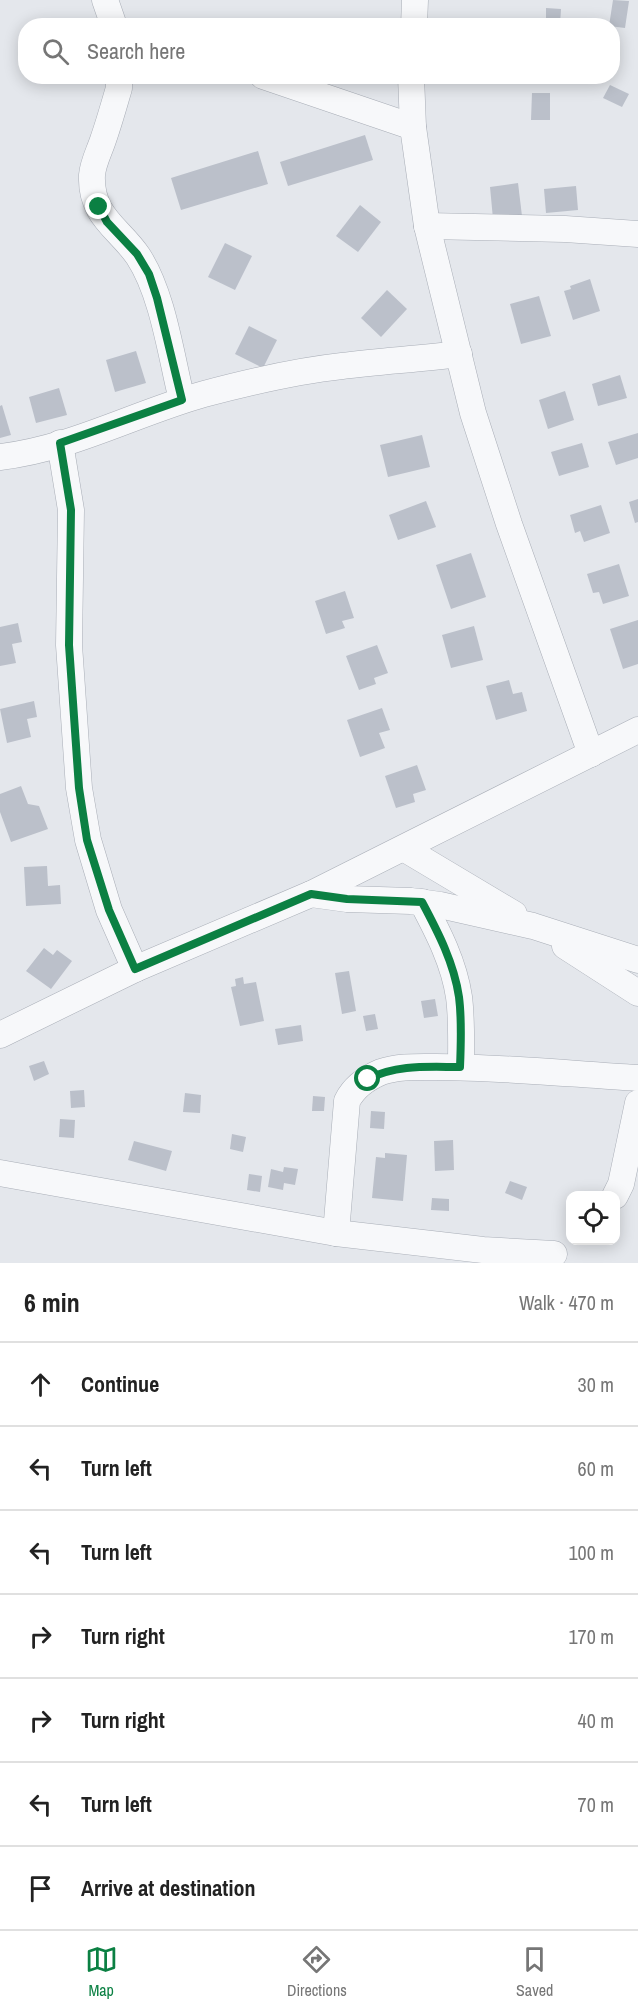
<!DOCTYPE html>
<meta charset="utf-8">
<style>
body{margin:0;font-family:"Archivo Narrow",sans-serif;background:#f6f6f6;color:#222}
.controls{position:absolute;right:18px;bottom:18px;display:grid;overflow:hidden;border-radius:12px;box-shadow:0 3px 15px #0003}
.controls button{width:54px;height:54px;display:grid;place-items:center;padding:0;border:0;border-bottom:2px solid #e0e0e0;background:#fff;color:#222;font:30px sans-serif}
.stop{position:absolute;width:18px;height:18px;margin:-14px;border:4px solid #0b8043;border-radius:50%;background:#fff}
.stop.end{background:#0b8043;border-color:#fff;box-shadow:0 2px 6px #0008}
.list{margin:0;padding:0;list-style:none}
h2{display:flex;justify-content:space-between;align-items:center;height:78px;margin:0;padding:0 24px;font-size:26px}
h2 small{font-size:20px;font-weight:400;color:#767676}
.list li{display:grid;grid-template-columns:39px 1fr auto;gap:18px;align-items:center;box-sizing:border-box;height:84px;padding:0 24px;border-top:2px solid #e0e0e0}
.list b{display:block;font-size:22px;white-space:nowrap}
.list em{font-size:20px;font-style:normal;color:#767676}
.icon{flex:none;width:33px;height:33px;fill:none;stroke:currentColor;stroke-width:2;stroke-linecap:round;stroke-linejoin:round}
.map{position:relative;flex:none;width:638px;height:1263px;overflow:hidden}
.search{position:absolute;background:#fff;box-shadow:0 3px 15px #0003;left:18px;right:18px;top:18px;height:66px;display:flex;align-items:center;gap:15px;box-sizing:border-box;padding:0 21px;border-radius:24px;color:#767676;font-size:22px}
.sheet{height:666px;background:#fff}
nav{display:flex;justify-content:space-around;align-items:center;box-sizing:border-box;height:84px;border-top:2px solid #e0e0e0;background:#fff;font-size:16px;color:#767676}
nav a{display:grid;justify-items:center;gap:3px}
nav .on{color:#0b8043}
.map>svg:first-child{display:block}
</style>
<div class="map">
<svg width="638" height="1263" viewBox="0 0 638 1263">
<rect width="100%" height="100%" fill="#e4e7ec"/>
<g fill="#bbc0ca">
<path d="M613 0 629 1 625 28 609 26Z"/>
<path d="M546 8 561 9 560 24 546 23Z"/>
<path d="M527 18V26H466V21Z"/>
<path d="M610 85 629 94 622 107 603 98Z"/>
<path d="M532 93H550V120H531Z"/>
<path d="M365 135 373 160 288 186 280 162Z"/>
<path d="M258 151 268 184 181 210 171 178Z"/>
<path d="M518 183 522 216 493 219 490 187Z"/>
<path d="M576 186 578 210 546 213 544 189Z"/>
<path d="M360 205 381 222 358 252 336 236Z"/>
<path d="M225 243 252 256 235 290 208 277Z"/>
<path d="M590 279 600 311 573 320 564 291 571 289 570 286Z"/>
<path d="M387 290 407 309 381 337 361 318Z"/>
<path d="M539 296 551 336 521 344 510 304Z"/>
<path d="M249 326 277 340 263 368 235 354Z"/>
<path d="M136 351 146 383 115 392 106 360Z"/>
<path d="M620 375 627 398 598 406 592 384Z"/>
<path d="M59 388 67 415 36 423 29 397Z"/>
<path d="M565 391 574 420 548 429 539 400Z"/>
<path d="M2 405 11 435 0 438V406Z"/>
<path d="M638 433V458L616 465 608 442Z"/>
<path d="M422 435 430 467 388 477 380 445Z"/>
<path d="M582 443 589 467 559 476 551 452Z"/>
<path d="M638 499V522L635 523 629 502Z"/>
<path d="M426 501 436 527 398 540 389 515Z"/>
<path d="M601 505 610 533 584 542 580 531 575 533 570 515Z"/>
<path d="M471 553 486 597 451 609 436 565Z"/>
<path d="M619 564 629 596 603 604 599 592 593 593 587 574Z"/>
<path d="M345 591 354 618 342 621 345 628 326 634 315 601Z"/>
<path d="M638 620V664L623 669 610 629Z"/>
<path d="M18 623 22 642 12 644 16 663 0 666V627Z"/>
<path d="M474 626 483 660 451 668 442 635Z"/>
<path d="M377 645 388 673 374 678 376 684 359 690 346 656Z"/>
<path d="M509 680 513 694 522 692 527 711 496 720 486 686Z"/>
<path d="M34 701 37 717 27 719 31 737 7 743 0 709Z"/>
<path d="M382 708 390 730 379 733 385 748 360 757 347 720Z"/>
<path d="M417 765 426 790 413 794 415 802 396 808 385 776Z"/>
<path d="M21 786 28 804 39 806 48 829 11 842 0 812V794Z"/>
<path d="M47 866 48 886 60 885 61 904 26 906 24 867Z"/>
<path d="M44 948 53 955 57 950 72 961 51 989 26 971Z"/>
<path d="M349 971 356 1011 342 1014 335 973Z"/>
<path d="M243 977 244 984 256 982 264 1021 240 1026 231 987 236 986 235 979Z"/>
<path d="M435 999 438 1016 424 1018 421 1001Z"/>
<path d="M375 1014 378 1029 366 1031 363 1016Z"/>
<path d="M301 1025 303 1041 278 1045 275 1029Z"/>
<path d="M44 1061 49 1074 34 1081 29 1066Z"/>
<path d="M84 1090 85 1107 71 1108 70 1091Z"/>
<path d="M185 1093 201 1095 200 1113 183 1112Z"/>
<path d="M313 1096 325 1097 324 1111H312Z"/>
<path d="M371 1111 385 1112 384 1129 370 1128Z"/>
<path d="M60 1119 75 1120 74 1138 59 1137Z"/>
<path d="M232 1134 246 1137 243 1152 230 1149Z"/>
<path d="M453 1140 454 1170 435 1171 434 1141Z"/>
<path d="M134 1141 172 1151 166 1171 128 1160Z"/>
<path d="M385 1153 407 1155 403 1201 372 1198 376 1157 385 1158Z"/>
<path d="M284 1167 298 1169 295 1185 284 1183 283 1190 268 1187 271 1169 283 1172Z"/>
<path d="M249 1174 262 1176 260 1192 247 1190Z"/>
<path d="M510 1181 527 1187 522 1200 505 1193Z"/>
<path d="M432 1198 449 1199V1211L431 1210Z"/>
</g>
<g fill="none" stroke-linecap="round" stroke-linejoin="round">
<g stroke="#a9aeb7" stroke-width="27">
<g id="minor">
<path d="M105 0 114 26"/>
<path d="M414 26 415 0"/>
<path d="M119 76V88C114 105 109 123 103 140 99 152 93 163 92 175 90 216 119 228 138 256 163 294 171 356 182 400"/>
<path d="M263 76 413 127"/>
<path d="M411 76 413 127 427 226 473 413 509 524 591 754"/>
<path d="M427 226 565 229 638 234"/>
<path d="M60 443 71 510 69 645 79 788 88 840 109 910 135 969"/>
<path d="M0 457C71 449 136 413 204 394 249 382 296 371 342 366 381 361 420 359 459 354"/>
<path d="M405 849 514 914"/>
<path d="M311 894 347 899 411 901 440 905 533 926 638 960"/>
<path d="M422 902C438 932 454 963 459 997 462 1020 461 1044 461 1067"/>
<path d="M565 946 638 993"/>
<path d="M0 1035 135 969 311 894 638 730"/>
<path d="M0 1173 336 1233 483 1250 554 1254"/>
<path d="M615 1196 621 1184 638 1103"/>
<path d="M336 1233 347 1101C354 1087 367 1078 381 1072 398 1066 418 1067 436 1067 503 1067 571 1074 638 1078"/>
</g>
</g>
<use href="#minor" stroke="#f7f8fa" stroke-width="26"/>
</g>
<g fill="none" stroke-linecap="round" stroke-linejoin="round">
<path stroke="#0b8043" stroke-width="8" d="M99 207 107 222 137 254 149 274 157 298 182 400 60 443 71 510 69 645 79 788 87 840 109 910 135 969 311 894 347 899 422 902C438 932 454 963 459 997 462 1020 461 1044 460 1067 429 1067 397 1064 368 1079"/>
</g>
</svg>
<div class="controls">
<button><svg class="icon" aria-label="locate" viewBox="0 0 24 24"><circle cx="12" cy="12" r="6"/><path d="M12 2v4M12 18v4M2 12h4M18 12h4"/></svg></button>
</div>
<div class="stop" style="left:368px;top:1079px"></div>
<div class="stop end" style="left:99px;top:207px"></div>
<div class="search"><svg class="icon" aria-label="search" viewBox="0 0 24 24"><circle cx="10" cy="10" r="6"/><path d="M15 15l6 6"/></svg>Search here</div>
</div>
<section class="sheet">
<h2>6 min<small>Walk · 470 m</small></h2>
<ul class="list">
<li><svg class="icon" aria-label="ahead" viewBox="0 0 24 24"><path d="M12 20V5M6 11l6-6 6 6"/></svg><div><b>Continue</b></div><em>30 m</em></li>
<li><svg class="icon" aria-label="left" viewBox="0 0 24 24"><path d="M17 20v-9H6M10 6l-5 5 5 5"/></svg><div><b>Turn left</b></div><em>60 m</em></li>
<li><svg class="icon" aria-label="left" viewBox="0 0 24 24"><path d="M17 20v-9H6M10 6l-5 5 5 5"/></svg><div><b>Turn left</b></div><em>100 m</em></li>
<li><svg class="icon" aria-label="right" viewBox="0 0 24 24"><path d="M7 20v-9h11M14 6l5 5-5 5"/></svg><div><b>Turn right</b></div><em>170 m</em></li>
<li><svg class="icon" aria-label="right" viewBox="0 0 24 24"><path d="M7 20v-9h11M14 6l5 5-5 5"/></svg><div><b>Turn right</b></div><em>40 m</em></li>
<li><svg class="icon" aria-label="left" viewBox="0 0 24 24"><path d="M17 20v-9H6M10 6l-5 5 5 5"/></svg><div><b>Turn left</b></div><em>70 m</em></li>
<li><svg class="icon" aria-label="arrive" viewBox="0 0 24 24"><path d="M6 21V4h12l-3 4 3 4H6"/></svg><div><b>Arrive at destination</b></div></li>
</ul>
</section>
<nav>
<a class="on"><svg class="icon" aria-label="map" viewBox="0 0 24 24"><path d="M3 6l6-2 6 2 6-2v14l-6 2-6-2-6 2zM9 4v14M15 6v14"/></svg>Map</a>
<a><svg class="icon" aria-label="directions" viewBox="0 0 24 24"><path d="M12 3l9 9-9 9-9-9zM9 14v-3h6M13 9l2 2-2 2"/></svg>Directions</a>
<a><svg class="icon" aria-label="saved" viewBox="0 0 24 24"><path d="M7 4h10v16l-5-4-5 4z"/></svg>Saved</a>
</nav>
